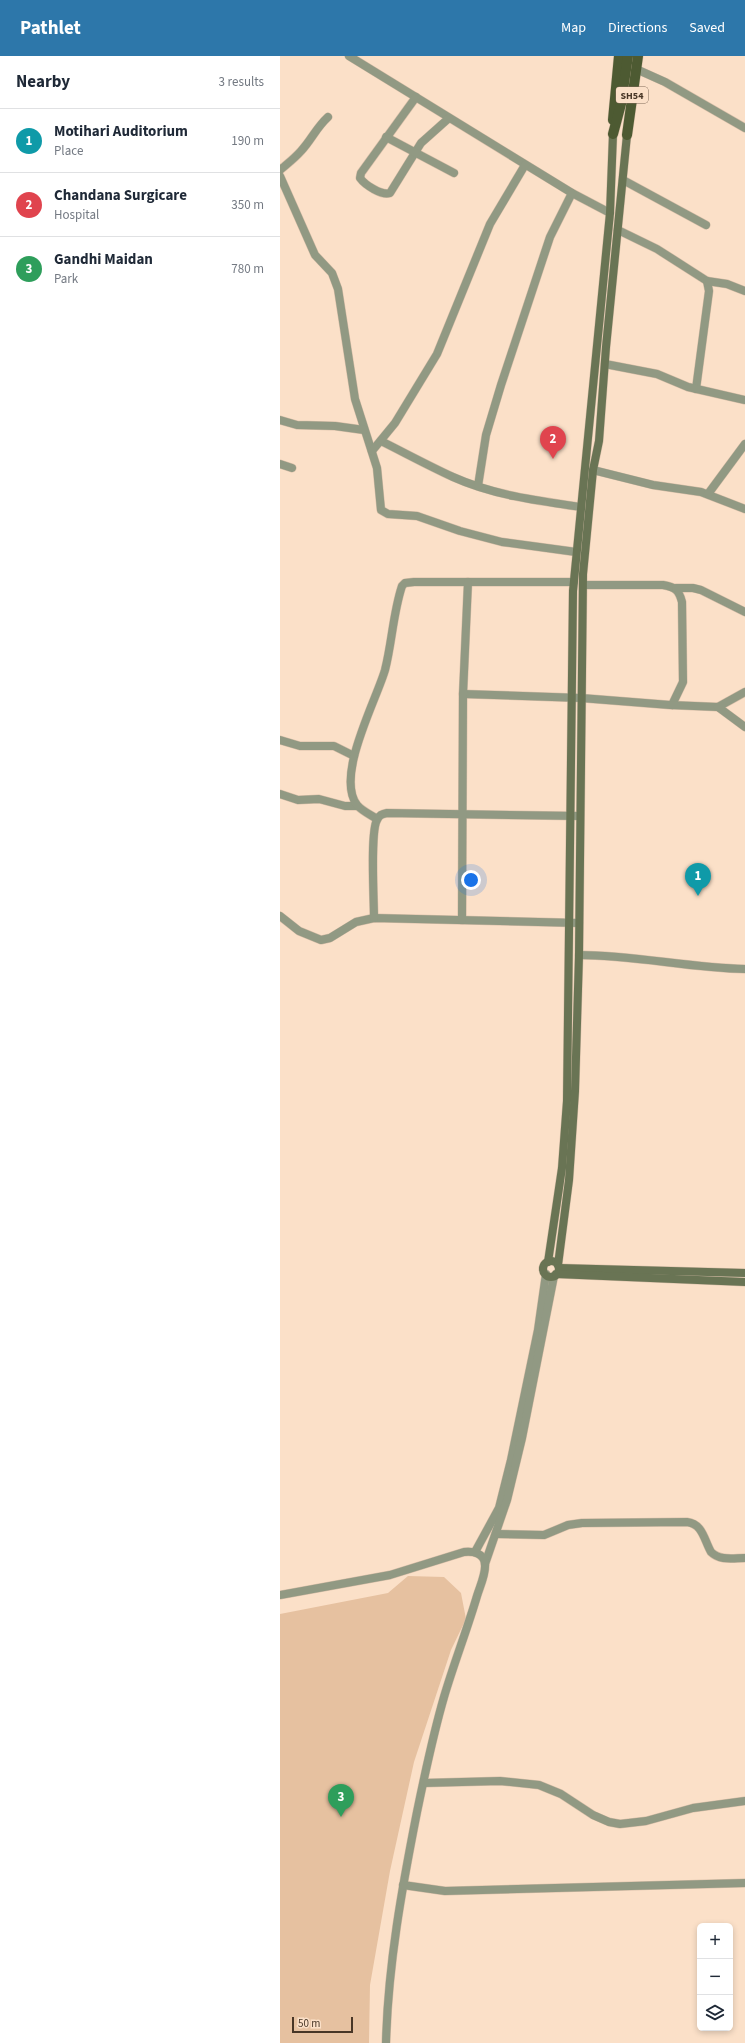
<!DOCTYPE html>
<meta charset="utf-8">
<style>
body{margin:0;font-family:"Source Sans 3",sans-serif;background:#f2f2f3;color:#1f2937}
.controls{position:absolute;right:12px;bottom:12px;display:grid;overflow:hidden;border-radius:6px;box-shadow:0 2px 6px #0003}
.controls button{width:36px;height:36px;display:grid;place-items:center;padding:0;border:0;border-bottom:1px solid #e0e1e3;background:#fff;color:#1f2937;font:20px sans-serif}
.scale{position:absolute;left:12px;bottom:10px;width:61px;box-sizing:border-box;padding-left:4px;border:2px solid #483626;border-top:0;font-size:11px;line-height:14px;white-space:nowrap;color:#483626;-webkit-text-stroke:3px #fbe0c8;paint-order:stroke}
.you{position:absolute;left:191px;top:824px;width:14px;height:14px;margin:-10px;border:3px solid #fff;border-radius:50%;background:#1a73e8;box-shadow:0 0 0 6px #1a73e833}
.badge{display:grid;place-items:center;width:26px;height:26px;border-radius:50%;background:#2d77aa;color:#fff;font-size:13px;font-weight:700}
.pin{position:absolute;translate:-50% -33px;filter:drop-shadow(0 1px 2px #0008)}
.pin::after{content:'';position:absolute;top:21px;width:14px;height:12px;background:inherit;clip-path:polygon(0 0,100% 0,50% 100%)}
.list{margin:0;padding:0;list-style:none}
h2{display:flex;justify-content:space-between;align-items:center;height:52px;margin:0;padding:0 16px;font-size:17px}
h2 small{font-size:13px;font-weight:400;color:#747a83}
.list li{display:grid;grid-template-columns:26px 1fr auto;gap:12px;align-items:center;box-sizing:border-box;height:64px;padding:0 16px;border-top:1px solid #e0e1e3}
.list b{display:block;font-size:15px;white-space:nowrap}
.list p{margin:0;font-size:13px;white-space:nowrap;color:#747a83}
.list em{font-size:13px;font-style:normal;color:#747a83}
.icon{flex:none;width:22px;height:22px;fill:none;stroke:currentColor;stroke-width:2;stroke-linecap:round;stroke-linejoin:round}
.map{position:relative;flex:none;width:465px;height:1987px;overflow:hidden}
header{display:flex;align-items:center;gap:24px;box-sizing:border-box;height:56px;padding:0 20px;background:#2d77aa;color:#fff}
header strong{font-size:19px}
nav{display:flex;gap:22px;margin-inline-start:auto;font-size:14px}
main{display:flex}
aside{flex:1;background:#fff}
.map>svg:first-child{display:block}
</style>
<header>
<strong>Pathlet</strong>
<nav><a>Map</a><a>Directions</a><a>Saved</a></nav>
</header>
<main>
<aside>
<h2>Nearby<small>3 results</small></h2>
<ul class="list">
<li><span class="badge" style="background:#0f9aa8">1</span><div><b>Motihari Auditorium</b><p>Place</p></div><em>190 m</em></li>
<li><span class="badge" style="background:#e0444e">2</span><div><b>Chandana Surgicare</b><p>Hospital</p></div><em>350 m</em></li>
<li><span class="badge" style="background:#2e9e5b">3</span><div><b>Gandhi Maidan</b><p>Park</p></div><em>780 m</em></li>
</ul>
</aside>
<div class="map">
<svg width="465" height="1987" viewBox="0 0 465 1987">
<rect width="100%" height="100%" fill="#fbe0c8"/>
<path fill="#e6c1a0" d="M128 1520 164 1521 181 1537 186 1563 171 1594 134 1706 110 1815 90 1929 89 1987H0V1558L108 1537Z"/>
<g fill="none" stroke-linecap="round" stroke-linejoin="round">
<g stroke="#d7bea8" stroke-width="9">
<g id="minor">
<path d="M69 0 292 137 330 157"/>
<path d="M356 13 385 26 465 72"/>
<path d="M136 41 81 117 80 122C85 129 102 140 110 137L141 87 169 62"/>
<path d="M106 81 174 117"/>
<path d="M0 114C7 108 15 102 21 95 32 83 36 72 48 61"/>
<path d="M0 120 35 199 52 217 58 233 75 343 97 412 101 454 108 458 137 460 180 475 222 486 296 496"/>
<path d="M343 124 426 169"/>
<path d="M338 174 377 193 427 225 429 235 416 333"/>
<path d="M427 225 447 228 465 235"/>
<path d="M325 308 377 318 408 331 465 344"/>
<path d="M0 364 17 369 55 370 84 374"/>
<path d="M101 385C125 397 149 410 173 421 213 439 258 445 301 451"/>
<path d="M92 395 115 367 157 298 210 168 245 109"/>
<path d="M0 408 12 412"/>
<path d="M313 414 373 429 421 436 465 453"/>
<path d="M198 430 206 379 221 329 270 181 292 137"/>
<path d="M428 438 465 388"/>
<path d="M303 529H383C395 531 399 534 402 546L403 626 392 649"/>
<path d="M396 532H413L421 534 465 556"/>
<path d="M183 638 301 642 390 649 438 651 465 671"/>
<path d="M438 651 465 636"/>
<path d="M0 684 20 690H54L74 700"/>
<path d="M0 738 18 744 39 743 65 750H77"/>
<path d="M97 763C91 759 82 755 77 749 55 720 96 645 105 614 112 587 113 557 122 530L125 527 134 526H294"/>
<path d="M0 860 19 875 41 884 50 882 76 866 94 862 299 867"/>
<path d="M94 862C94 844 90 776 97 764 99 759 102 758 107 757L300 760"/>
<path d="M182 864 183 638 188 526"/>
<path d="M299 899C355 899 409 912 465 913"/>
<path d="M216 1478 264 1479 288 1469 302 1467 407 1466C423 1468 424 1484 431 1496 440 1505 453 1502 465 1502"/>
<path d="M195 1496 219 1452 231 1404 258 1274 266 1218"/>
<path d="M205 1508 227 1444 242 1382 274 1220"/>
<path d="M0 1539 110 1519 184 1496C193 1495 204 1497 205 1508 206 1518 200 1530 197 1540 187 1574 174 1607 164 1641 153 1679 145 1717 137 1756 122 1832 108 1909 106 1987"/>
<path d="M144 1727 220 1725 259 1729 281 1738 313 1759 329 1766 340 1768 366 1765 413 1752 465 1745"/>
<path d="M123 1829 165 1835 465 1827"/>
</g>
</g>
<g stroke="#d7bea8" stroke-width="9">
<g id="secondary">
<circle cx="271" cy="1213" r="8"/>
<path d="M268 1206 282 1112 287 1045 293 535 330 157 333 78"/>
<path d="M278 1209 289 1124 295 1035 299 899 303 518 313 414 319 385 326 291 347 79"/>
<path d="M279 1212 465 1217"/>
<path d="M276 1218 465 1226"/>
</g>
</g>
<g stroke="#d7bea8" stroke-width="11">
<g id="primary">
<path d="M333 64 339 0"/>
<path d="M333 78 341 48 348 0"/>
<path d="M347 79 358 0"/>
</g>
</g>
<use href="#minor" stroke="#919983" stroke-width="8"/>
<use href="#secondary" stroke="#697454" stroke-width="8"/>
<use href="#primary" stroke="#4d5a32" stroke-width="10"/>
</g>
<g text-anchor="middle" stroke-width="3.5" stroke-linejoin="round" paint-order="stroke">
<rect fill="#fbe0c8" stroke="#7e6957" stroke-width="1" x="336" y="31" width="32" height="16" rx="3"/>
<g font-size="10" font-weight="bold" fill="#483626">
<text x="352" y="43">SH54</text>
</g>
</g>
</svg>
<div class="controls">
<button>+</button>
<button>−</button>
<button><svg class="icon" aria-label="layers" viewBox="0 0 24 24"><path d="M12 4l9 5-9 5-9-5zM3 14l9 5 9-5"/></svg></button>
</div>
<div class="scale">50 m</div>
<div class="you"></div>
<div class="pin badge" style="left:418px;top:840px;background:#0f9aa8">1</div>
<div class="pin badge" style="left:273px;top:403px;background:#e0444e">2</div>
<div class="pin badge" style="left:61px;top:1761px;background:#2e9e5b">3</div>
</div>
</main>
